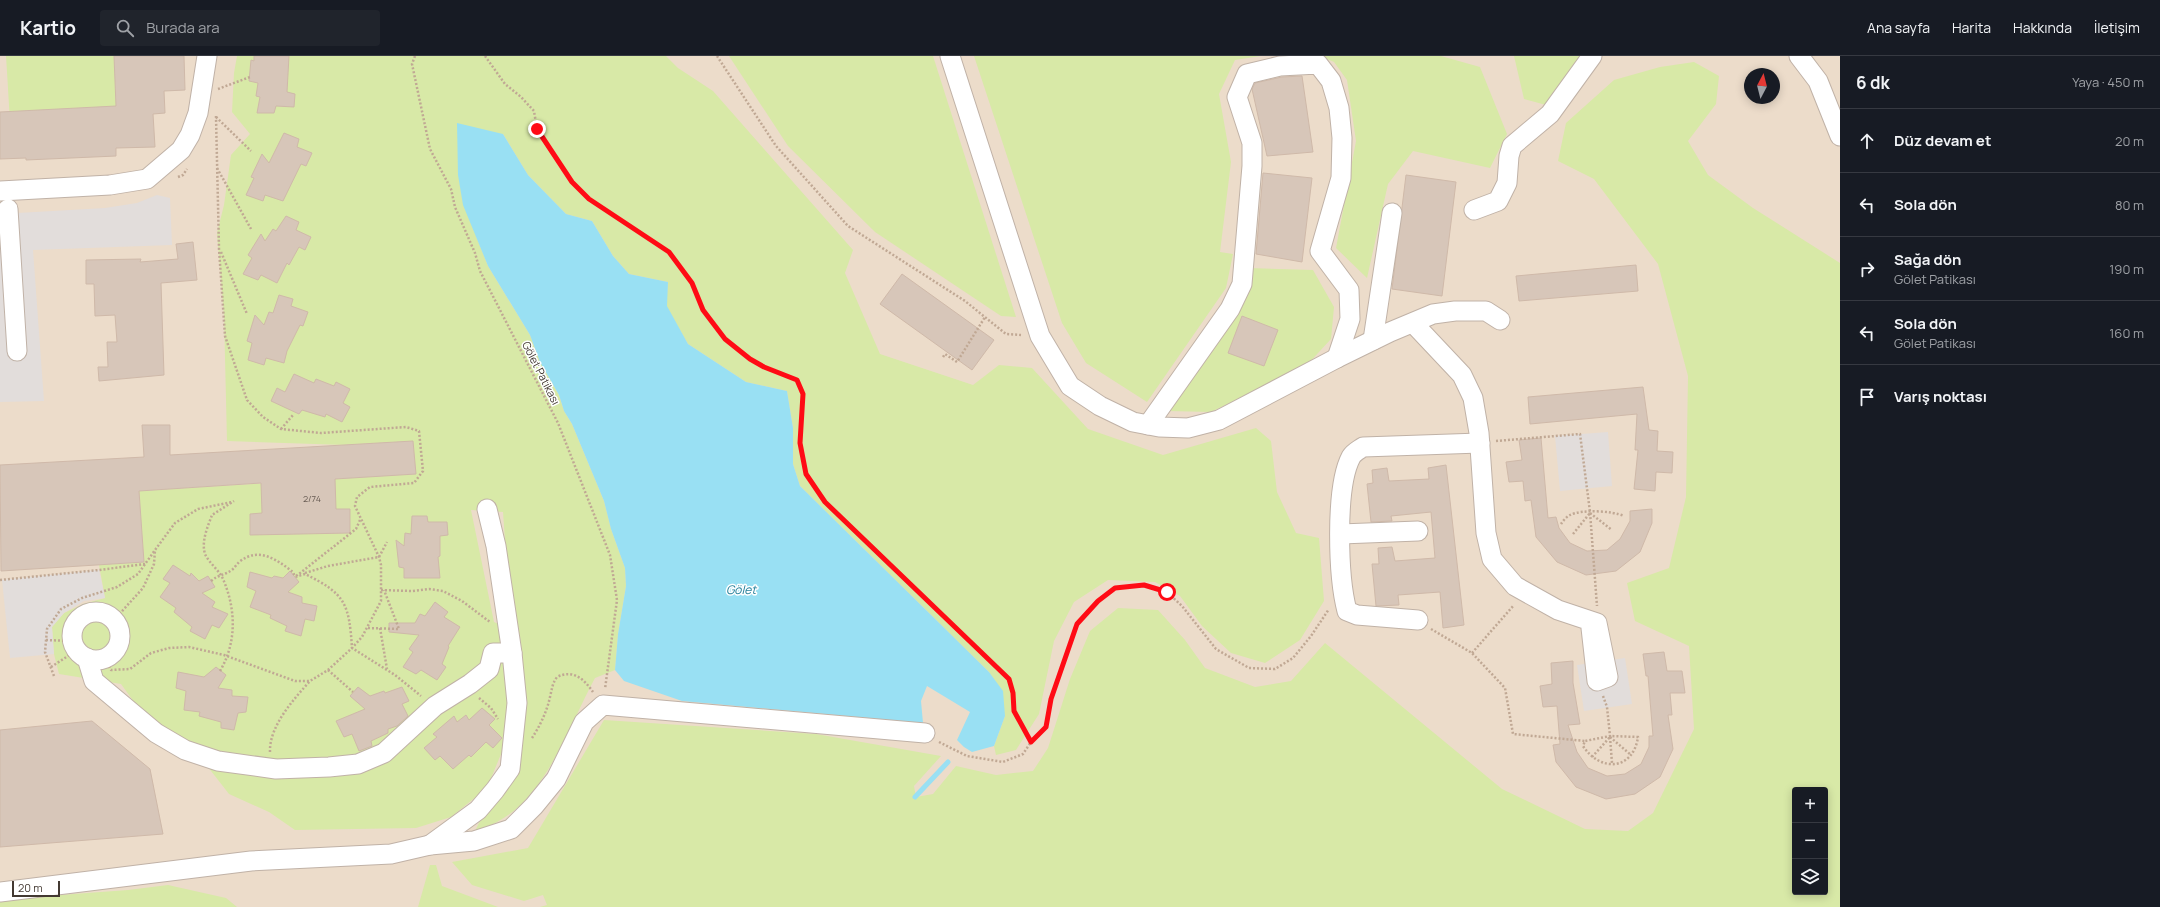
<!DOCTYPE html>
<html lang="tr">
<meta charset="utf-8">
<style>
body{margin:0;font-family:Manrope,sans-serif;background:#20242c;color:#f1f3f6}
.controls{position:absolute;right:12px;bottom:12px;display:grid;overflow:hidden;border-radius:4px;box-shadow:0 2px 10px #0003}
.controls button{width:36px;height:36px;display:grid;place-items:center;padding:0;border:0;border-bottom:1px solid #363941;background:#171b24;color:#f1f3f6;font:20px sans-serif}
.compass{position:absolute;left:1744px;top:12px;width:36px;height:36px;border-radius:50%;background:#171b24;box-shadow:0 2px 10px #0003;rotate:7deg}
.scale{position:absolute;left:12px;bottom:10px;width:48px;box-sizing:border-box;padding-left:4px;border:2px solid #433932;border-top:0;font-size:11px;line-height:14px;white-space:nowrap;color:#433932;-webkit-text-stroke:3px #fff;paint-order:stroke}
.stop{position:absolute;width:12px;height:12px;margin:-9px;border:3px solid #ff0b15;border-radius:50%;background:#fff}
.stop.end{background:#ff0b15;border-color:#fff;box-shadow:0 1px 4px #0008}
.list{margin:0;padding:0;list-style:none}
h2{display:flex;justify-content:space-between;align-items:center;height:52px;margin:0;padding:0 16px;font-size:17px}
h2 small{font-size:13px;font-weight:400;color:#9ea1a6}
.list li{display:grid;grid-template-columns:26px 1fr auto;gap:12px;align-items:center;box-sizing:border-box;height:64px;padding:0 16px;border-top:1px solid #363941}
.list b{display:block;font-size:15px;white-space:nowrap}
.list p{margin:0;font-size:13px;white-space:nowrap;color:#9ea1a6}
.list em{font-size:13px;font-style:normal;color:#9ea1a6}
.icon{flex:none;width:22px;height:22px;fill:none;stroke:currentColor;stroke-width:2;stroke-linecap:round;stroke-linejoin:round}
.map{position:relative;flex:none;width:1840px;height:851px;overflow:hidden}
header{display:flex;align-items:center;gap:24px;box-sizing:border-box;height:56px;padding:0 20px;background:#171b24;border-bottom:1px solid #363941}
header strong{font-size:19px}
nav{display:flex;gap:22px;margin-inline-start:auto;font-size:14px}
.search{width:280px;height:36px;background:#20242c;display:flex;align-items:center;gap:10px;box-sizing:border-box;padding:0 14px;border-radius:4px;color:#9ea1a6;font-size:15px}
main{display:flex}
aside{flex:1;background:#171b24}
.map>svg:first-child{display:block}
</style>
<header>
<strong>Kartio</strong>
<div class="search"><svg class="icon" aria-label="search" viewBox="0 0 24 24"><circle cx="10" cy="10" r="6"/><path d="M15 15l6 6"/></svg>Burada ara</div>
<nav><a>Ana sayfa</a><a>Harita</a><a>Hakkında</a><a>İletişim</a></nav>
</header>
<main>
<div class="map">
<svg width="1840" height="851" viewBox="0 0 1840 851">
<rect width="100%" height="100%" fill="#f2eae1"/>
<path fill="#ecdcca" fill-rule="evenodd" d="M0 0H1840V851H0ZM1750 18H1774V42H1750ZM1795 734H1825V836H1795Z"/>
<g fill="#d8e9a7" fill-rule="evenodd">
<path d="M6 0H114L117 58 10 65Z"/>
<path d="M237 0H666L678 12 713 35 853 194 845 217 880 298 973 329 999 309 1032 312 1088 373 1163 399 1256 372 1271 385 1277 436 1296 477 1319 482 1324 545 1300 584 1265 607 1231 597 1202 570 1180 540 1155 526 1108 524 1074 546 1054 585 1039 658 1016 694 996 699 994 690 1005 660 989 616 800 430 793 408V372L787 335 746 326 688 288 666 250 668 226 629 218 613 200 592 165 566 158 528 119 503 78 476 180 488 210 530 279 540 306 559 339 564 355 572 368 604 445 611 473 625 512 626 530 618 578 615 614 595 622C570 668 546 741 497 766 490 770 482 772 475 775L495 734 510 713 514 611 503 456 471 454 494 566 503 570 512 633 506 686 487 732 451 761 416 772 295 774 269 756 229 738 190 688 142 657 121 628 59 618 54 598 52 571 64 557 83 548 105 542 99 509 144 506 139 435 416 418 413 385 345 389 227 385 224 260 217 177 224 149 231 99 250 78 232 56 234 17Z"/>
<path d="M729 0H933L1016 261 1001 260 875 176 788 90Z"/>
<path d="M974 0H1261L1235 4 1219 38 1231 106 1220 196 1233 198 1226 232 1147 346 1086 307 1062 267Z"/>
<path d="M1320 0H1441L1480 11 1507 78 1490 112 1413 95 1388 128 1367 222 1336 192 1356 85 1347 24 1334 6Z"/>
<path d="M1514 0H1585L1546 49 1524 43Z"/>
<path d="M1694 6 1719 20 1716 48 1688 85 1708 119 1753 152 1840 207V851H540L547 849 543 839 524 845 472 829 452 806 528 792 604 664 816 678 941 700 914 730 916 741 933 738 956 710 996 719 1033 715 1048 692 1070 623 1090 575 1118 552 1158 554 1185 584 1205 612 1255 631 1291 625 1325 587 1502 733 1585 773 1628 775 1653 757 1694 673 1689 590 1635 565 1627 527 1669 512 1686 441 1688 320 1658 208 1594 123 1558 105 1566 67 1614 24 1660 11ZM1795 734H1825V836H1795Z"/>
<path d="M1248 212 1313 214 1334 251 1331 283 1307 309 1211 356 1168 355Z"/>
<path d="M430 809H436L442 830 498 851H418Z"/>
<path d="M168 829 226 842 237 851H0V844L6 843 128 834Z"/>
</g>
<g fill="#e2dddb">
<path d="M157 139 170 142 172 189 33 194 44 345 0 346V158L105 152 137 147Z"/>
<path d="M1608 376 1612 430 1560 435 1555 380Z"/>
<path d="M99 514 105 542 84 545 64 557 52 571 54 598 10 602 2 524Z"/>
<path d="M1625 602 1632 648 1584 655 1577 609Z"/>
</g>
<path fill="#99e0f3" d="M457 67 503 78 528 119 566 158 592 165 613 200 629 218 668 226 667 250 688 288 746 326 787 335 793 372V408L800 430 989 616 1003 635 1005 660 994 690 972 696 964 691 957 684 970 656 927 630 921 645 923 667 682 645 624 625 615 614 618 578 626 530 625 512 611 473 604 445 572 368 564 355 559 339 540 306 530 279 488 210 463 149 458 119Z"/>
<g fill="none" stroke-linecap="round" stroke-linejoin="round">
<path stroke="#99e0f3" stroke-width="5" d="M915 741 948 706"/>
</g>
<g fill="#d7c6b9" stroke="#cfb9a9">
<path d="M114 0H184L185 34 164 35 165 57 153 58 155 91 116 92V100L26 104V102L0 103V56L116 50Z"/>
<path d="M254 0H289L287 36 295 38 294 51 276 50 274 57H257L260 41 256 40 258 27 249 25 251 4 254 5Z"/>
<path d="M1302 20 1313 96 1267 100 1252 33 1255 27 1282 21Z"/>
<path d="M284 77 299 83 297 91 312 97 306 110 301 108 283 145 265 139 263 145 246 139 254 122 251 121 262 98 269 107Z"/>
<path d="M1263 117 1312 122 1302 206 1256 198Z"/>
<path d="M1406 119 1456 126 1442 240 1392 233Z"/>
<path d="M286 160 299 166 296 174 311 181 305 194 299 191 289 209 287 207 277 227 261 219 258 224 243 218 252 202 248 199 261 178 265 185 273 173 276 175Z"/>
<path d="M193 186 197 224 161 227 164 319 99 325 98 311H108L107 286H117L115 259 95 260 94 228H86V204L141 203 140 206 178 203 176 188Z"/>
<path d="M1636 209 1638 235 1519 245 1516 220Z"/>
<path d="M902 218 994 284 972 314 880 248Z"/>
<path d="M279 239 293 243 291 250 308 256 303 270 300 269 287 295 284 307 266 302 264 309 248 304 252 287 247 285 255 259 264 269 269 256 273 257Z"/>
<path d="M1242 260 1278 274 1264 310 1228 297Z"/>
<path d="M294 318 314 327 316 323 334 330 336 326 350 333 343 347 350 351 342 366 326 358 325 361 302 354 299 358 271 345 277 332 285 336Z"/>
<path d="M1643 331 1649 374 1658 375 1657 395 1673 396 1672 417 1656 416 1655 435 1634 433 1638 394H1635L1637 358 1530 368 1528 341Z"/>
<path d="M142 369H170V399L413 385 416 418 335 423 336 453H350V477L250 479V458L262 457 261 427 139 435 144 506 1 515 0 409 144 401Z"/>
<path d="M1541 382 1548 462 1556 461 1559 472 1570 487 1587 495 1607 494 1620 483 1630 465V455L1652 453V467L1640 496 1616 515 1586 519 1557 506 1536 481 1531 444 1525 445 1523 425 1509 426 1506 406 1522 404 1519 384Z"/>
<path d="M1446 409 1464 569 1443 572 1440 536 1398 539 1399 549 1376 550 1372 508H1379L1378 492 1392 491 1395 505 1435 502 1431 456 1391 460 1392 465 1371 466 1367 428 1373 427 1372 414 1387 412 1389 425 1429 423 1428 412Z"/>
<path d="M412 460H427L428 466H447L448 479 440 480V500L438 501 440 522H404V512L399 511 396 484 404 490 405 477 411 478Z"/>
<path d="M173 509 190 520 191 517 199 525 208 520 215 531 202 537 215 546 212 551 228 558 219 572 212 569 205 583 190 575 192 571 174 556 176 552 160 541 170 527 163 523Z"/>
<path d="M290 515 299 526 288 536 302 541V547L317 550 314 565 305 563 301 580 285 575 287 570 270 562 271 559 250 551 256 535 247 531 250 516 272 522 274 520 283 522Z"/>
<path d="M435 546 448 556 444 561 460 571 448 590 449 591 442 608 446 611 437 624 421 614 416 618 403 611 413 596 409 593 419 579 389 576V567H415L420 558 425 560Z"/>
<path d="M1664 596 1667 615H1682L1685 637H1670L1672 659H1668L1673 693 1660 721 1635 738 1606 743 1576 731 1556 706 1553 689 1560 688 1557 650 1543 651 1540 630 1552 628 1551 607 1573 605V627L1580 668 1568 669 1577 696 1588 712 1607 720 1625 718 1641 708 1649 691V680H1653L1648 620H1646L1643 598Z"/>
<path d="M216 611 226 619 218 632 232 634V640L248 641 246 656 238 657 234 674 221 672V666L199 660 200 656 184 654 186 635 176 632 178 616 204 621Z"/>
<path d="M358 631 370 640 384 635 385 637 402 631 409 645 402 648 408 660 397 670 388 673V677L371 685 372 690 359 695 352 678 344 681 336 665 365 653 350 640Z"/>
<path d="M482 652 495 663 489 669 502 682 493 692 486 686 471 701 469 699 453 713 440 700 435 704 424 692 437 681 433 678 454 660 457 666 466 659 469 664Z"/>
<path d="M92 665 150 713 163 778 0 791V674Z"/>
</g>
<g fill="none" stroke-linecap="round" stroke-linejoin="round">
<g stroke="#c0b2a7" stroke-width="21">
<g id="minor">
<path d="M950 0 1040 280 1070 330 1100 350 1133 366 1159 371 1188 372 1219 364 1337 302 1390 276 1433 258 1455 255H1486L1500 264"/>
<path d="M1799 0 1818 25 1840 80"/>
<path d="M0 135 110 129 147 123 181 94 190 79 198 57 207 0"/>
<path d="M8 153 17 295"/>
<path d="M1474 154 1498 145 1507 127 1509 100 1512 90 1550 58 1592 0"/>
<path d="M1413 267 1462 319 1473 342 1479 377 1486 477 1492 503 1515 530 1558 554 1597 567 1608 621 1597 625 1591 572"/>
<path d="M1373 284 1392 157"/>
<path d="M1148 369 1230 253 1242 228 1252 110V87L1237 41 1247 18 1280 10 1318 8 1331 25 1339 52 1342 82 1341 122 1320 195 1349 234 1350 263 1337 302"/>
<path d="M487 453 496 490 512 597"/>
<path d="M1341 478 1418 475"/>
<circle cx="96" cy="580" r="24"/>
<path d="M1418 564 1357 559 1347 555C1338 521 1335 431 1351 401 1354 396 1359 394 1363 391L1480 387"/>
<path d="M87 602 94 625 156 677 185 694 218 705 276 713 329 711 358 708 384 697 435 650 470 628 489 613 493 597H512L517 647 510 713 495 734 478 754 430 789"/>
<path d="M0 836 251 805 391 798 430 789 474 785 511 773 534 750 556 723 584 666 603 649 925 677"/>
</g>
</g>
<g stroke="#c0a894" stroke-width="2.5" stroke-dasharray="2 2" stroke-linecap="butt">
<path d="M415 0 412 8 430 93 451 133 455 151 475 197 480 215 558 367 610 499 617 544 605 633"/>
<path d="M485 0 505 28 521 41 534 55 537 73 543 84 572 126 589 143 608 156 669 196 692 227 703 254 725 283 750 303 764 311 797 324 803 338 800 387 805 418 825 446 1009 623 1013 637 1014 655 1031 686"/>
<path d="M717 0 776 90 848 170 965 245 1006 278 1021 279"/>
<path d="M218 33 250 21"/>
<path d="M216 61 251 95"/>
<path d="M217 112 251 173"/>
<path d="M178 121 183 119 187 113"/>
<path d="M221 196 247 258"/>
<path d="M943 301 945 298 957 306 985 261"/>
<path d="M281 373 293 359"/>
<path d="M1496 385 1580 378 1590 456 1597 550"/>
<path d="M1590 457 1612 474"/>
<path d="M360 464 356 473 295 521 305 518C346 538 349 548 352 592L395 619 421 640"/>
<path d="M1561 468C1563 465 1566 461 1570 459 1582 453 1613 455 1624 460"/>
<path d="M1573 478 1590 457"/>
<path d="M305 517 328 510 379 501 387 486"/>
<path d="M0 524 99 514 145 508"/>
<path d="M211 525C219 518 226 519 233 513 235 511 237 508 239 506 259 490 277 504 293 516L295 521"/>
<path d="M381 534 412 535 429 533 443 535 462 545 490 566"/>
<path d="M114 564 143 532 154 508 155 494 175 467 198 453 232 446"/>
<path d="M368 572 399 573 384 534"/>
<path d="M380 572 387 613"/>
<path d="M1431 573 1472 597 1505 632 1513 678 1585 685"/>
<path d="M46 584 72 585"/>
<path d="M1472 597 1514 549"/>
<path d="M109 610 111 614 130 613 151 597 169 592 189 591 224 599 295 625H310L328 614 352 592 362 581 381 545V509L379 501 355 450 357 441 370 431 414 427 423 415 419 375 406 371 321 377 281 373 263 361 247 344 225 280 219 193 216 60"/>
<path d="M51 611 71 598"/>
<path d="M328 614 353 636"/>
<path d="M220 615C237 586 236 553 223 523 219 514 209 507 205 498 201 485 208 470 212 459L234 445"/>
<path d="M54 620 45 596 47 573 61 553 82 542 117 531 138 518 155 494"/>
<path d="M1603 640 1607 651 1610 680 1585 685 1583 690C1600 716 1633 715 1638 681L1610 680"/>
<path d="M479 642 491 652 498 663"/>
<path d="M1610 681 1631 699"/>
<path d="M1610 681 1612 707"/>
<path d="M532 682C540 670 547 655 550 641 552 633 552 628 557 621 573 613 584 623 593 636"/>
<path d="M939 686 967 700 1003 706 1023 698 1031 686 1046 671 1051 643 1077 568 1098 545 1115 532 1144 529 1167 536 1182 550 1216 593 1249 612 1275 613 1293 602 1311 580 1329 553"/>
<path d="M270 696C269 670 294 643 310 625"/>
<path d="M1592 701 1610 681"/>
</g>
<use href="#minor" stroke="#fff" stroke-width="19"/>
</g>
<g fill="none" stroke-linecap="round" stroke-linejoin="round">
<path stroke="#ff0b15" stroke-width="5" d="M537 73 572 126 589 143 669 196 692 227 703 254 725 283 750 303 764 311 797 324 803 338 800 387 806 418 825 446 1009 623 1013 637 1014 655 1031 686 1046 671 1051 643 1077 568 1098 545 1115 532 1144 529 1167 536"/>
</g>
<g text-anchor="middle" stroke-width="3" stroke-linejoin="round" paint-order="stroke">
<g font-size="9" fill="#685c54">
<text x="312" y="446">2/74</text>
</g>
<g font-size="11" fill="#433932" stroke="#fff">
<text transform="translate(541 317) rotate(63)" y="4">Gölet Patikası</text>
</g>
<g font-size="12" font-style="italic" fill="#24809b" stroke="#fff">
<text x="741" y="538">Gölet</text>
</g>
</g>
</svg>
<div class="controls">
<button>+</button>
<button>−</button>
<button><svg class="icon" aria-label="layers" viewBox="0 0 24 24"><path d="M12 4l9 5-9 5-9-5zM3 14l9 5 9-5"/></svg></button>
</div>
<svg class="compass" viewBox="-18 -18 36 36"><path d="M0-13l5 13h-10z" fill="#e53935"/><path d="M0 13l5-13h-10z" fill="#9ea1a6"/></svg>
<div class="scale">20 m</div>
<div class="stop" style="left:1167px;top:536px"></div>
<div class="stop end" style="left:537px;top:73px"></div>
</div>
<aside>
<h2>6 dk<small>Yaya · 450 m</small></h2>
<ul class="list">
<li><svg class="icon" aria-label="ahead" viewBox="0 0 24 24"><path d="M12 20V5M6 11l6-6 6 6"/></svg><div><b>Düz devam et</b></div><em>20 m</em></li>
<li><svg class="icon" aria-label="left" viewBox="0 0 24 24"><path d="M17 20v-9H6M10 6l-5 5 5 5"/></svg><div><b>Sola dön</b></div><em>80 m</em></li>
<li><svg class="icon" aria-label="right" viewBox="0 0 24 24"><path d="M7 20v-9h11M14 6l5 5-5 5"/></svg><div><b>Sağa dön</b><p>Gölet Patikası</p></div><em>190 m</em></li>
<li><svg class="icon" aria-label="left" viewBox="0 0 24 24"><path d="M17 20v-9H6M10 6l-5 5 5 5"/></svg><div><b>Sola dön</b><p>Gölet Patikası</p></div><em>160 m</em></li>
<li><svg class="icon" aria-label="arrive" viewBox="0 0 24 24"><path d="M6 21V4h12l-3 4 3 4H6"/></svg><div><b>Varış noktası</b></div></li>
</ul>
</aside>
</main>
